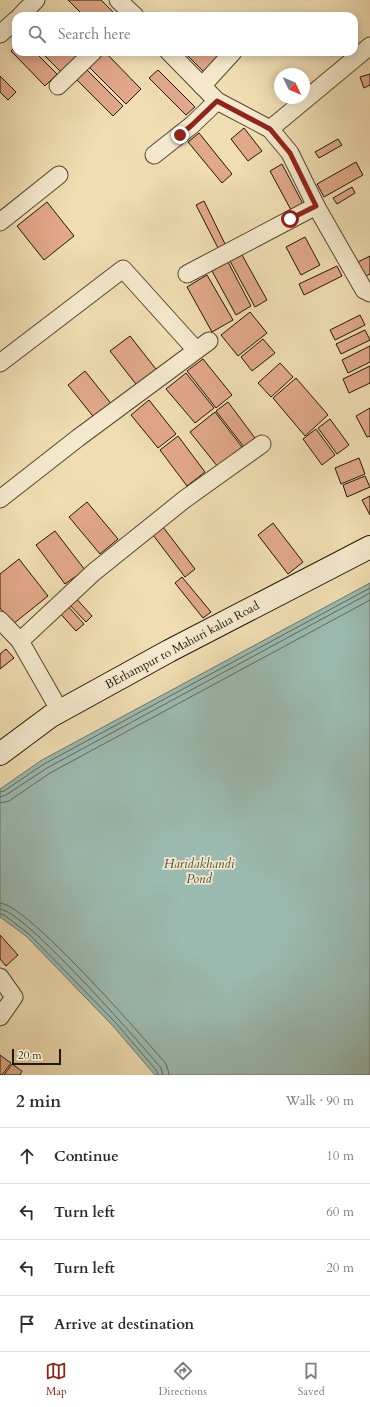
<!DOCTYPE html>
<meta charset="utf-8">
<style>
body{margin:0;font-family:Cardo,serif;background:#f2f2f3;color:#2b2b33}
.compass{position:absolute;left:274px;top:68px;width:36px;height:36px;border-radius:50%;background:#fff;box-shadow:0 2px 10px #0003;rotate:134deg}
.scale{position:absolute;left:12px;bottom:10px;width:49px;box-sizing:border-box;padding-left:4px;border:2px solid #20170a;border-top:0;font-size:11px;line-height:14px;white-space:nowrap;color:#20170a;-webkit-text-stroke:3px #f5e9cd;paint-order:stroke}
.stop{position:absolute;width:12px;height:12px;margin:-9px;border:3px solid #8f2418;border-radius:50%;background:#fff}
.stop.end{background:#8f2418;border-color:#fff;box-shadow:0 1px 4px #0008}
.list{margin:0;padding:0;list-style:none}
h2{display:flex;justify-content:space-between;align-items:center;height:52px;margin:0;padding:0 16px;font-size:17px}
h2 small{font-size:13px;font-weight:400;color:#7c7c81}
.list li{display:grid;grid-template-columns:26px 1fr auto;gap:12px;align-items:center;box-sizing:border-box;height:56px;padding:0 16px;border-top:1px solid #e1e1e2}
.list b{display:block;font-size:15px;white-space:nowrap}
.list em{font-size:13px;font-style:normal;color:#7c7c81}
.icon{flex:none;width:22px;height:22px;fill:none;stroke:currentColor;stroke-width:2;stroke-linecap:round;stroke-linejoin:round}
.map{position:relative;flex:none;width:370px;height:1075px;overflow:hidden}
.search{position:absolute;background:#fff;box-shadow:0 2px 10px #0003;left:12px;right:12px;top:12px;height:44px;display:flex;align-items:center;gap:10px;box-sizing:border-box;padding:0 14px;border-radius:12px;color:#7c7c81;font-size:15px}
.sheet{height:276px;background:#fff}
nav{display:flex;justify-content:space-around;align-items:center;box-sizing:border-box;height:56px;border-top:1px solid #e1e1e2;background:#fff;font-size:11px;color:#7c7c81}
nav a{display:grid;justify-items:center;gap:2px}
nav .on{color:#8f2418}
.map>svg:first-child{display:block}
</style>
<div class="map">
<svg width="370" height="1075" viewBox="0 0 370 1075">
<rect width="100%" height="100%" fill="#f0ddb2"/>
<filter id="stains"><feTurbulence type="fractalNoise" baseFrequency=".005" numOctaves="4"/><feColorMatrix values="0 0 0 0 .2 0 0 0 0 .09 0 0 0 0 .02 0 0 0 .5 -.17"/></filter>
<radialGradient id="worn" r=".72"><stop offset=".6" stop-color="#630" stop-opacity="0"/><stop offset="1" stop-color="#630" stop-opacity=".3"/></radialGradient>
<path fill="#9bbbb1" stroke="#6a796e" d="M370 583V1075H155L113 1026 26 936 0 917V789L42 760Z"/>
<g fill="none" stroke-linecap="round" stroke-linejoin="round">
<g stroke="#5e695e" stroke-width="1">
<path d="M0 792 4 791 44 764 370 588"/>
<path d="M0 797 6 795 47 768 370 593"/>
<path d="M0 803 9 801 50 773 370 600"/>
<path d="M0 903C27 904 143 1037 166 1064L168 1070 169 1075"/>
<path d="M0 909C24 910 140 1043 161 1068L163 1075"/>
<path d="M0 914 4 915 29 934 116 1023 157 1071 158 1075"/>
</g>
</g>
<g fill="#e1a889" stroke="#20170a">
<path d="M68 0H101L117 16H84Z"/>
<path d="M16 46V52H35L57 74 45 86 11 51Z"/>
<path d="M41 52H71L76 57 61 72Z"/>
<path d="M105 52 141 89 126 104 89 67Z"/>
<path d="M184 52H222L205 73Z"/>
<path d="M87 70 123 106 113 116 77 80Z"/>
<path d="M158 70 195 107 186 115 149 78Z"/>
<path d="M370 74V85L364 88 360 77Z"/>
<path d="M0 76 16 92 8 100 0 92Z"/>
<path d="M244 128 262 151 248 161 231 139Z"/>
<path d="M199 133 232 174 222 183 188 142Z"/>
<path d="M338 139 342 145 319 158 315 152Z"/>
<path d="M356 162 363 175 324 197 317 184Z"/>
<path d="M282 164 303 204 291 210 270 171Z"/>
<path d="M352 187 355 193 337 204 333 198Z"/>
<path d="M204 201 226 246 219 250 196 205Z"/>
<path d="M47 202 74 236 44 260 17 226Z"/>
<path d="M305 237 320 265 301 275 286 247Z"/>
<path d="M242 255 267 300 255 307 230 261Z"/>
<path d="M370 256V274L366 276 358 262Z"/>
<path d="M228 262 251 306 236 315 212 271Z"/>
<path d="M337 266 342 276 304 295 299 284Z"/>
<path d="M207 275 233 320 212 332 187 287Z"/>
<path d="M250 312 267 333 238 356 221 335Z"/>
<path d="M360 315 365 325 335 340 330 330Z"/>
<path d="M365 330 370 340 341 354 336 344Z"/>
<path d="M130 336 159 373 139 388 110 351Z"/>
<path d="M263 339 275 353 252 371 241 357Z"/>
<path d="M370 346V362L348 373 342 360Z"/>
<path d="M203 359 232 395 216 408 187 371Z"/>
<path d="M280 363 293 377 271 397 258 383Z"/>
<path d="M370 366V383L349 393 343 379Z"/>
<path d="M85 371 113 406 96 420 68 385Z"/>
<path d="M186 373 214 408 195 423 166 389Z"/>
<path d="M296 378 328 415 305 436 273 398Z"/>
<path d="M149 400 176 434 158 448 131 415Z"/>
<path d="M228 402 255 438 244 447 216 411Z"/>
<path d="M370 408V436L367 437 356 416Z"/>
<path d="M215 412 242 447 218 467 190 432Z"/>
<path d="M330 419 349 445 337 454 318 428Z"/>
<path d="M316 429 335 455 322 465 303 439Z"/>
<path d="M178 436 205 472 187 486 160 450Z"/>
<path d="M359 458 365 474 341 484 335 468Z"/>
<path d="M365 476 370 487 347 497 343 485Z"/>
<path d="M370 496V515L362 500Z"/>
<path d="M87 502 118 539 100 554 69 517Z"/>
<path d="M273 523 303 562 288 574 258 535Z"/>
<path d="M163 527 195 569 185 577 153 535Z"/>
<path d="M55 531 85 570 65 584 36 545Z"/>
<path d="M19 559 48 596 13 624 0 608V574Z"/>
<path d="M182 577 211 612 203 618 175 583Z"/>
<path d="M73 595 92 616 86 622 66 601Z"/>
<path d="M65 603 84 624 76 631 57 610Z"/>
<path d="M6 649 14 658 0 669V654Z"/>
<path d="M0 935 18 955 6 966 0 959Z"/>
<path d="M0 1055 11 1063 2 1075H0Z"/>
<path d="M12 1064 22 1071 20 1075H4Z"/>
</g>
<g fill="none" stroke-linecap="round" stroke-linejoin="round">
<g stroke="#544834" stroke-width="19">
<g id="street">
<path d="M118 0 135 16"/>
<path d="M20 16 36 0"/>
<path d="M0 34 16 20"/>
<path d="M169 52 217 101 270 129 290 153 316 206 364 290 370 293"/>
<path d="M58 86 93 52"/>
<path d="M202 86 233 52"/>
<path d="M270 129 370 46"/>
<path d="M154 155 192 125 217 101"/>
<path d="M0 222 59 175"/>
<path d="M187 274 316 206"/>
<path d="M0 363 123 269 196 350"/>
<path d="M0 499 78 438 209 341"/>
<path d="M0 620 20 641 60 711"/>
<path d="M20 641 94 572 185 499 262 444"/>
<path d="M0 977 14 997 0 1017"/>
</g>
</g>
<g stroke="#20170a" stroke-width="24">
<path id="secondary" d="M0 754 51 716 169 651 370 547"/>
</g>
<use href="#street" stroke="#f5e9cd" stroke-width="17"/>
<use href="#secondary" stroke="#f5e9cd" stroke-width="22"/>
</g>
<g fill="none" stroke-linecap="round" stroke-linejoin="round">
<path stroke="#8f2418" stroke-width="5" d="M180 135 192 125 217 101 270 129 290 153 316 206 290 219"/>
</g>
<g text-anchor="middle" stroke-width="3.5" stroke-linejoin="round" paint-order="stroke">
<g font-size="12" fill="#20170a" stroke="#f5e9cd">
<text transform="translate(182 645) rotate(-28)" y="4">BErhampur to Mahuri kalua Road</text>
</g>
<g font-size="13" font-style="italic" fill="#4b5044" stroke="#f5e9cd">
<text x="199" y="868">Haridakhandi<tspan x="199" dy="15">Pond</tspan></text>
</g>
</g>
<rect width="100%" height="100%" filter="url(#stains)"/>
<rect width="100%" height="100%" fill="url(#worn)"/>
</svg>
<svg class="compass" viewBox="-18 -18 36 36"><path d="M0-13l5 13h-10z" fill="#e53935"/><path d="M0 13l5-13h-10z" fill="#7c7c81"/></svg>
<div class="scale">20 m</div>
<div class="stop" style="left:290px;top:219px"></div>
<div class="stop end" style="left:180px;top:135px"></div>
<div class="search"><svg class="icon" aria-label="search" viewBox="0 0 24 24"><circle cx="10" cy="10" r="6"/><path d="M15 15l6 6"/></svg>Search here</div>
</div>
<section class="sheet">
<h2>2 min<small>Walk · 90 m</small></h2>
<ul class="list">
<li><svg class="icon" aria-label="ahead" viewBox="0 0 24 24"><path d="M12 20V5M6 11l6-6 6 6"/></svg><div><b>Continue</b></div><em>10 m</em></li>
<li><svg class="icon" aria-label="left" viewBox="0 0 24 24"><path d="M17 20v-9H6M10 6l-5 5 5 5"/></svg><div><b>Turn left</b></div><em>60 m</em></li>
<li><svg class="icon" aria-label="left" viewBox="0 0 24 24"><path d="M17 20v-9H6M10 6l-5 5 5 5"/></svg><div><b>Turn left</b></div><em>20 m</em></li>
<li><svg class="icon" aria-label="arrive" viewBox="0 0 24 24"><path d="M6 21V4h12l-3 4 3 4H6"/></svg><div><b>Arrive at destination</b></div></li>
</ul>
</section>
<nav>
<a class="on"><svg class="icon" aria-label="map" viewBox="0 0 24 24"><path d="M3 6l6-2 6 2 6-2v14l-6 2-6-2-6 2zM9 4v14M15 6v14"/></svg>Map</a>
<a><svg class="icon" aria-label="directions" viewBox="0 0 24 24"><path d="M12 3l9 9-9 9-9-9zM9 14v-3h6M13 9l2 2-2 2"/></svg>Directions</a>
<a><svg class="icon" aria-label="saved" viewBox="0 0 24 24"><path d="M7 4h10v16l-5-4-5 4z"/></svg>Saved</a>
</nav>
